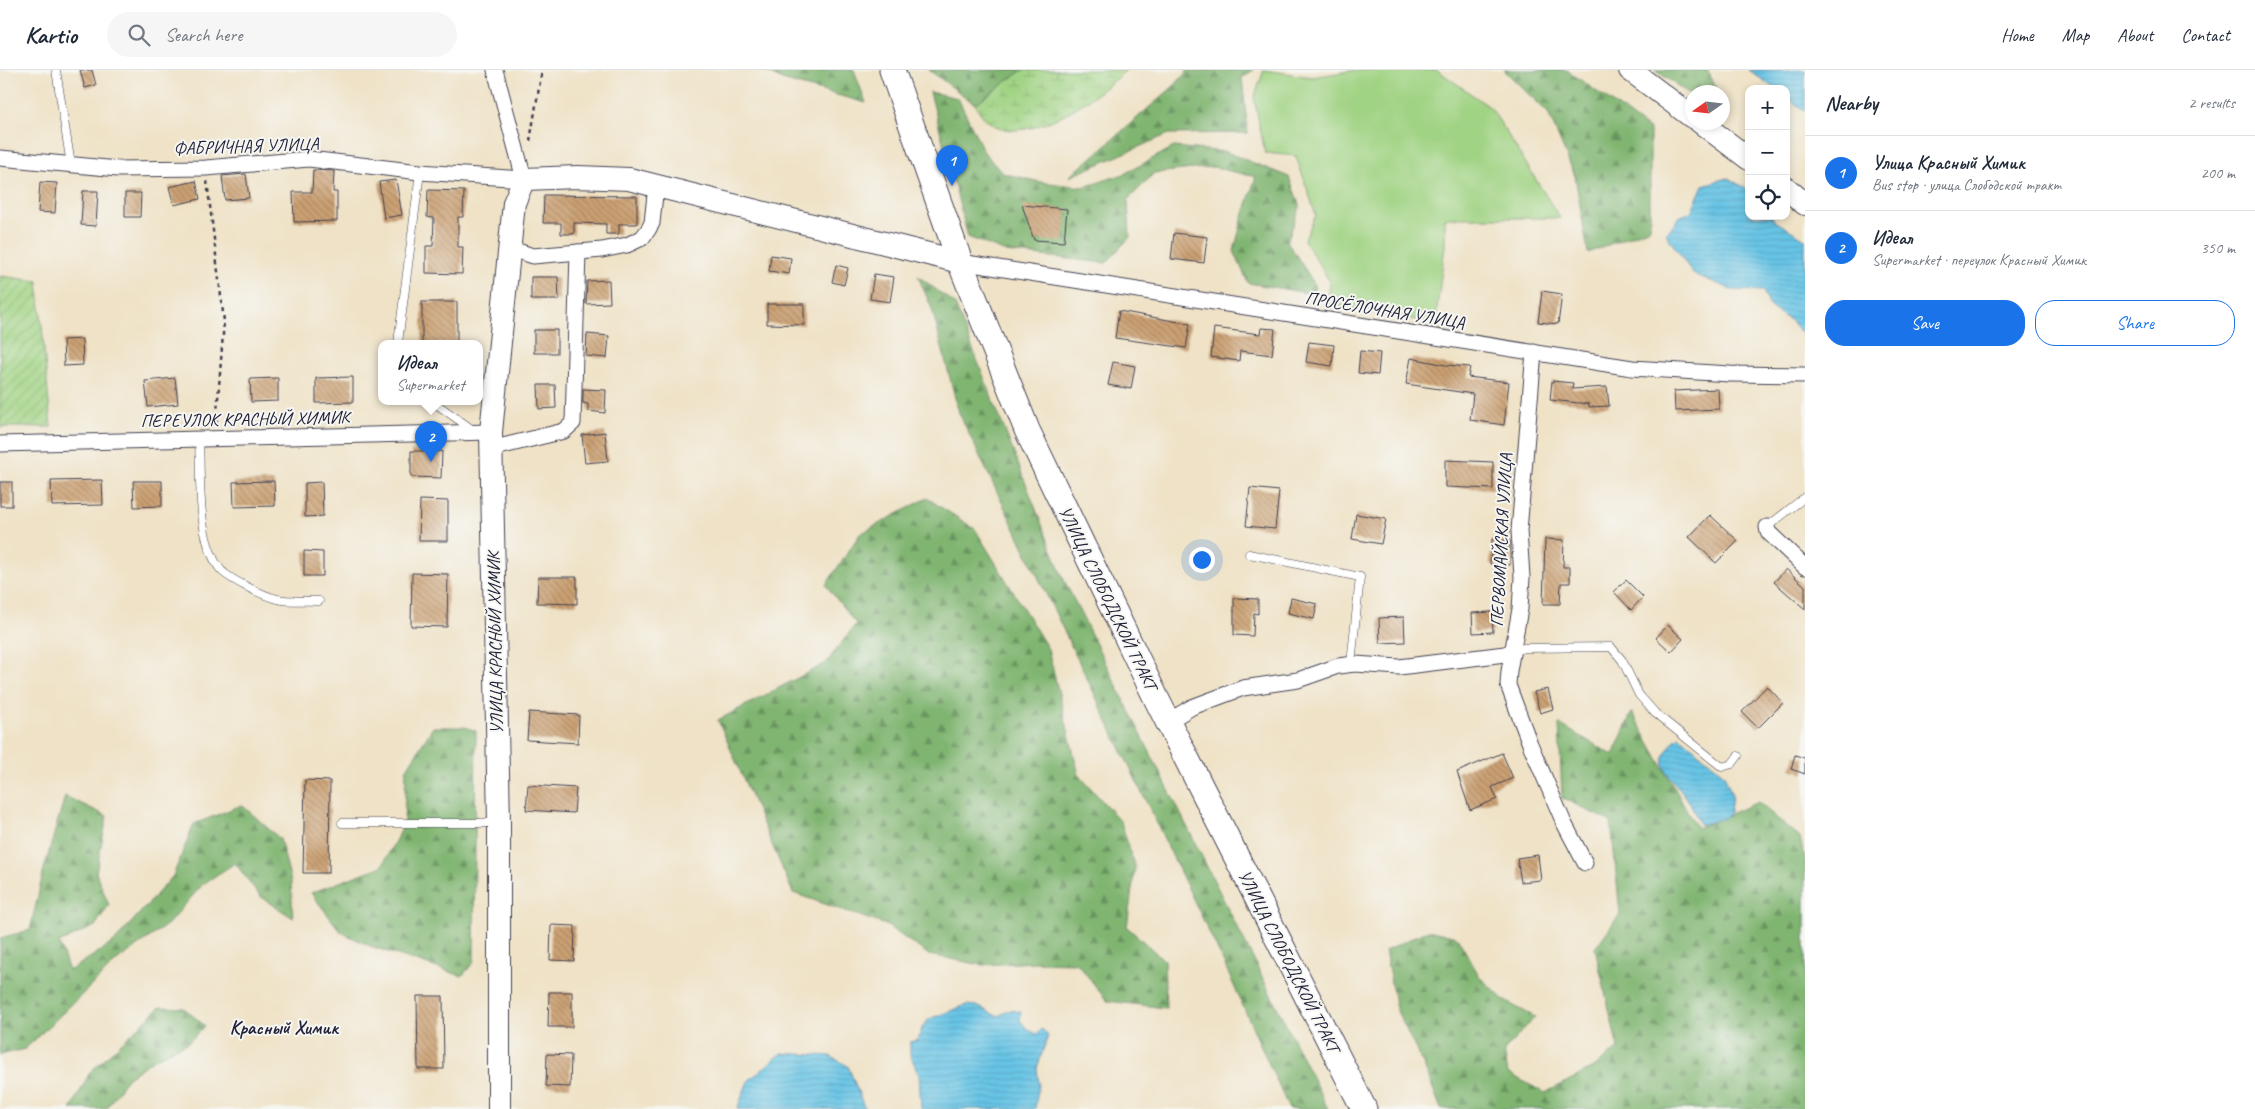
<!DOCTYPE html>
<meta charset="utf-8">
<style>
body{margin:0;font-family:Caveat,sans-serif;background:#f6f6f7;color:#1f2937}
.controls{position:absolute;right:15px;top:15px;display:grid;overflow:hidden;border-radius:10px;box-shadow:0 2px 8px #0003}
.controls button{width:45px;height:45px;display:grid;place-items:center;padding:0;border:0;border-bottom:1px solid #e0e1e3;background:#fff;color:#1f2937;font:25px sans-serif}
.compass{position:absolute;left:1685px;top:15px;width:45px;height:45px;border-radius:50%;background:#fff;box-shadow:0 2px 8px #0003;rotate:256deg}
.you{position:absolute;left:1201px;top:489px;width:18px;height:18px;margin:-12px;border:4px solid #fff;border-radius:50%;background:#1a73e8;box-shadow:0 0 0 8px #1a73e833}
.badge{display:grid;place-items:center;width:32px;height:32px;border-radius:50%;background:#1a73e8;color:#fff;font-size:16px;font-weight:700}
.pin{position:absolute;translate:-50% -41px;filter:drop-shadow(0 1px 2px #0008)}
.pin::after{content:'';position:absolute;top:26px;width:18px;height:15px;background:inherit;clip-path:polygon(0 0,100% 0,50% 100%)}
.popup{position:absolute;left:378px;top:270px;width:105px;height:65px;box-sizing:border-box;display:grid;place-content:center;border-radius:10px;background:#fff;filter:drop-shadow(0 1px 4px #0005);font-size:16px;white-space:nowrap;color:#747a83}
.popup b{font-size:19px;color:#1f2937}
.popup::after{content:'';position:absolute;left:50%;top:100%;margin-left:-10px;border:10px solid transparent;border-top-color:#fff}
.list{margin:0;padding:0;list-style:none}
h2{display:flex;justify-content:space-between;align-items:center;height:65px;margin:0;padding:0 20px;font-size:21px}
h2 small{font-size:16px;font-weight:400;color:#747a83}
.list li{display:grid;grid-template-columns:32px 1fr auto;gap:15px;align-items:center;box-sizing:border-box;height:75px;padding:0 20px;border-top:1px solid #e0e1e3}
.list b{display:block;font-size:19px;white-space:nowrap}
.list p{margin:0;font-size:16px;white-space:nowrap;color:#747a83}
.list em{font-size:16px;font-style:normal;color:#747a83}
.actions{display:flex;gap:10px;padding:15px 20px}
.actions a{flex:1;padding:11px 0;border:1px solid #1a73e8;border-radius:20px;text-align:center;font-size:18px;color:#1a73e8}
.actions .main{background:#1a73e8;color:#fff}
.icon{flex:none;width:28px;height:28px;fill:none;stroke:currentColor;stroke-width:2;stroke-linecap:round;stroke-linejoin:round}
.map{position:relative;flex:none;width:1805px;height:1039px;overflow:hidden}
header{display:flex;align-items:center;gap:30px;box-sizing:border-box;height:70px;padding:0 25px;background:#fff;border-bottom:1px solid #e0e1e3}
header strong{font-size:24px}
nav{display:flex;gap:28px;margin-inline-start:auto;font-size:18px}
.search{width:350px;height:45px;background:#f6f6f7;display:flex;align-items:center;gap:12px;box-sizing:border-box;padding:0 18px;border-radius:28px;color:#747a83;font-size:19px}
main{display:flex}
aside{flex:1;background:#fff}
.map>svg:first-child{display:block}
</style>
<header>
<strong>Kartio</strong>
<div class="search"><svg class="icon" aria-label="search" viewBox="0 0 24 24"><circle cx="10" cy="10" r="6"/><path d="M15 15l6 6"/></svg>Search here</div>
<nav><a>Home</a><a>Map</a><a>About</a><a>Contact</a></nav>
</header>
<main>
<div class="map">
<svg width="1805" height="1039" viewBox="0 0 1805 1039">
<defs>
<pattern id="forest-firs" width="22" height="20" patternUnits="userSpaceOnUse" patternTransform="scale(1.25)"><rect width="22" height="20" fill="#80b571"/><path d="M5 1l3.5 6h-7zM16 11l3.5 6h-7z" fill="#68935e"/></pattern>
<pattern id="wetland-marsh" width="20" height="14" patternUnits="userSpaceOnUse" patternTransform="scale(1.25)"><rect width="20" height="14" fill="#a0d383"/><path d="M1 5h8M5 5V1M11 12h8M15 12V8" fill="none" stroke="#8ab572"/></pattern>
<pattern id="garden-furrows" width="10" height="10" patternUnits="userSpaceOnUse" patternTransform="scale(1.25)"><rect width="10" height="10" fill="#a0d383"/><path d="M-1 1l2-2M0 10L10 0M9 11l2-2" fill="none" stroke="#8ab572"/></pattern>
<pattern id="water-rules" width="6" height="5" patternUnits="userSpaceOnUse" patternTransform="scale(1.25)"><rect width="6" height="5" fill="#67c4e5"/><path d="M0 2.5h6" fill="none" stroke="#59a8c5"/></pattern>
<pattern id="building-back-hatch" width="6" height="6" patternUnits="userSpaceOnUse" patternTransform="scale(1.25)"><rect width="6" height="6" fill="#cca173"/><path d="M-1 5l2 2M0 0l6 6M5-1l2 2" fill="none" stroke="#a58360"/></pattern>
</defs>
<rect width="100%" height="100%" fill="#f6f6f2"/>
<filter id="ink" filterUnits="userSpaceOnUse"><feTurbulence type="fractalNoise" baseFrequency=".02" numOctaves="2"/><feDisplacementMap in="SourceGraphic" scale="10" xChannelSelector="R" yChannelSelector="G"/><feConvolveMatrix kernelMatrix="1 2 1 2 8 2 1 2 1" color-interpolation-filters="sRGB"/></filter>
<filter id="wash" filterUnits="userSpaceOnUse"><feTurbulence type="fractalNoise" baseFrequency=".0096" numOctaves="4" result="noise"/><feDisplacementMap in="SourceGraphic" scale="20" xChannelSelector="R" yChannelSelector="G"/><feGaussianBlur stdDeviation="1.12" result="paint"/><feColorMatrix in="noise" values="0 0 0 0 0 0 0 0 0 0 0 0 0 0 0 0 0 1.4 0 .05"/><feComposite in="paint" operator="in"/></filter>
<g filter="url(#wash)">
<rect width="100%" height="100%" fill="#efe2c6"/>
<path fill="#a0d383" stroke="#617a5f" d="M1264 0 1312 7 1357 0H1437L1491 38 1560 148H1445V176L1435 253 1327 235 1330 212 1304 170 1316 145 1296 86 1265 83 1254 28Z"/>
<g fill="url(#forest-firs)" stroke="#516c56">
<path d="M763 0H854L866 33 782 10Z"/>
<path d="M929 0H1023L975 34Z"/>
<path d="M1188 0H1253L1242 8 1248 63 1169 64 1069 107 1175 15Z"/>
<path d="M1504 0H1567L1650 60V158L1588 183 1575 106 1548 43Z"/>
<path d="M1655 0H1707L1718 22H1692V26Z"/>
<path d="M930 22 958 28 984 82 1002 103 1040 112 1083 117 1124 104 1174 77 1226 82 1289 107 1300 137 1287 171 1315 215 1314 224 1248 213 1234 181 1243 146 1256 107 1213 97 1154 103 1128 130 1130 167 1106 193 1006 182 968 167Z"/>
<path d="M918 206 955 234 1063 508 1328 1039H1289L1222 889 959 343 932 239Z"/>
<path d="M927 428 975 459 1048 579 1079 705 1121 752 1135 797 1127 857 1164 890 1166 938 1107 931 1077 893 1035 892 982 895 929 885 886 855 793 823 718 650 826 593 856 554 826 515 860 464Z"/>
<path d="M1632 642 1697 758 1758 732 1800 768 1805 789V1039H1441L1424 996 1396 939 1385 881 1428 860 1457 867 1480 907 1505 931 1535 947 1504 981 1508 1003 1545 1023 1591 999 1618 979 1595 878 1620 844 1611 752 1562 728 1559 654 1613 685Z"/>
<path d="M433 657H465L476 661 474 892 462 906 370 876 341 862 311 823 382 796 404 754 406 700Z"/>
<path d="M65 726 107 746 96 803 109 835 95 856 59 873 69 901 114 872 173 806 194 754 242 735 280 769 291 812 293 848 260 826 235 793 203 814 168 854 118 890 25 979 0 985V868L30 860 44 799Z"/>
<path d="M160 937 184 938 205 956 189 972 154 989 127 1008 106 1039H71L90 1002Z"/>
</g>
<path fill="url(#wetland-marsh)" stroke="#617a5f" d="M1023 0H1126C1094 29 1005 97 975 34Z"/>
<path fill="url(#garden-furrows)" stroke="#617a5f" d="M0 206 38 211 51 357H0Z"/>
<g fill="url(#water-rules)" stroke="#447390">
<path d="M1749 0H1805V41L1786 27V19H1775Z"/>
<path d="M1728 108 1749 120V146H1772L1775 151 1805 169V262H1800L1791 251 1770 237 1763 221 1733 220 1693 204 1666 164 1679 147 1691 142 1703 115Z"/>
<path d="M1679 666 1724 704 1732 725 1730 742 1724 748 1700 755C1696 746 1692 735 1686 727 1667 701 1650 695 1679 666Z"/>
<path d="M966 935 977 936 997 946 1011 940 1021 942 1020 950 1027 959 1037 964 1042 959 1048 966 1037 998 1039 1014 1035 1039H921L919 1005 910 984V972L918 970 922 958 929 949Z"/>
<path d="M782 983 830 986 848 996 865 1039H737L748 1011Z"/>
</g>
<g id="blocks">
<g fill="url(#building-back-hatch)">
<path d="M80 0H92L96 15 85 18Z"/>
<path d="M313 100 334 101 333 122H337V151L294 152 293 122H312Z"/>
<path d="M246 104 249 128 225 130 222 106Z"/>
<path d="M396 110 402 145 384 148 379 112Z"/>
<path d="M196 111 200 129 174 135 169 117Z"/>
<path d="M40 112 57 113 55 143 38 142Z"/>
<path d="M428 120 464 121 463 147H458V177H463L462 204 426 203V176H433L434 148 427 147Z"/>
<path d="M83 121H98L96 156 81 155Z"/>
<path d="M125 123H141L140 147H125Z"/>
<path d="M544 125 637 126V154H619V164H606V154L574 153V164H561V153H543Z"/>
<path d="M1022 135 1067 139 1064 172 1034 170Z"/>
<path d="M1174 163 1207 167 1204 193 1171 189Z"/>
<path d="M771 185 791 188 789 204 769 201Z"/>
<path d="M836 195 848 198 844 215 832 212Z"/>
<path d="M874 204 894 207 890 232 870 229Z"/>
<path d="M531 207H558L559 230H531Z"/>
<path d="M609 210 610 233 586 234 587 211Z"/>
<path d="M1542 221 1562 224 1558 254 1538 252Z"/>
<rect x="422" y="232" width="35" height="41"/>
<path d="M767 234H804V255L767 254Z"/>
<path d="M1119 241 1190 254 1186 278 1115 268Z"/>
<path d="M1214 258 1260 264 1261 258 1275 259 1272 285 1240 281 1239 291 1211 287Z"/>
<rect x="534" y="260" width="23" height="23"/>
<path d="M587 264 609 266 607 288 586 286Z"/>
<path d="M82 269 83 295 64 296 63 270Z"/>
<path d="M1309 272 1334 275 1332 296 1306 292Z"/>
<path d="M1360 281 1380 283 1378 305 1358 303Z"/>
<path d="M1411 288 1446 295 1470 297 1468 307 1509 312 1504 355 1470 350 1473 324 1406 314Z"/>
<path d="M1113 292 1135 296 1131 319 1108 315Z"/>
<path d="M353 307V332L316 333V308Z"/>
<path d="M175 308 178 334 148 337 145 311Z"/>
<path d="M278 308V331L251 332 250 309Z"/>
<path d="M1552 311 1573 313 1572 319 1607 317 1609 336 1589 337V334L1550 330Z"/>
<path d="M538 315H555L556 338 539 339Z"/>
<path d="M583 319 606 320 605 343 588 341V334L583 333Z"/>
<path d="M1718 319 1719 339 1675 341 1674 321Z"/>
<path d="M605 362 608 391 585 393 582 365Z"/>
<path d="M411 381H442L441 408 411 407Z"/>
<path d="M1445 390 1493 392V419L1445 417Z"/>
<path d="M102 410 103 435 52 436 51 411Z"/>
<path d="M133 411H162V436L134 437Z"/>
<path d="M274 411 275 436 234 437 233 412Z"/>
<rect x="0" y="412" width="12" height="24"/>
<path d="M322 412 323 446 305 447V413Z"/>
<path d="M1250 418 1279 421 1275 459 1246 456Z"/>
<path d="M420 430 448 431V471H419Z"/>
<path d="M1356 444 1386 449 1381 474 1352 469Z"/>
<path d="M1710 445 1738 471 1716 493 1689 467Z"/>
<path d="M1492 469 1510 471V495L1490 494Z"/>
<path d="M1545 469 1564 470 1563 497H1570V513H1561L1560 534H1543Z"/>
<path d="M304 481 323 482V506H304Z"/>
<path d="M1786 499 1805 516V539L1774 512Z"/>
<path d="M412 503 448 504 447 557 411 556Z"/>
<path d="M538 507H577V534L537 533Z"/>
<path d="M1626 510 1643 527 1631 540 1614 522Z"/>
<path d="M1234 528 1258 529V544L1254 543 1253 566 1234 565Z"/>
<path d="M1291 528 1317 534 1314 549 1288 543Z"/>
<path d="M1492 542 1493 562 1473 563 1472 543Z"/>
<path d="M1404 547 1405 572 1380 573 1379 548Z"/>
<path d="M1668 555 1683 569 1671 582 1656 568Z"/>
<path d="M1767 616 1783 633 1758 658 1742 642Z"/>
<path d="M1548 619 1553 639 1540 643 1534 622Z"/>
<path d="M529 642 579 645 578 673 527 670Z"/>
<path d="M1502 683 1513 708 1492 717 1497 729 1470 740 1457 702Z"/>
<path d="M1795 685 1805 688V704L1791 699Z"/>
<path d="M305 710 330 711 329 803H303Z"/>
<path d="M528 715 576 718 574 743 526 740Z"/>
<path d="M1538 785 1541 810 1521 812 1517 788Z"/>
<path d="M551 855 575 856 574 891 550 890Z"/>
<path d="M549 922H572V957H548Z"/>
<path d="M417 926H443L444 999H418Z"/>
<path d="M547 984 571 985 570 1017 546 1016Z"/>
</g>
</g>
</g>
<g filter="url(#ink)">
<use href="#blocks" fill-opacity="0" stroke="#413f50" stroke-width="1"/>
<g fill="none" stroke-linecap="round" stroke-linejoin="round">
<g stroke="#413f50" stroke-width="9">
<g id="lane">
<path d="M56 0 71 95"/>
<path d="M398 273 420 102"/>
<path d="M432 331 473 360"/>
<path d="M199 369C201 407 196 467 220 499 228 509 264 526 277 529 290 532 306 530 319 531"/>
<path d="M1767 457 1805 427"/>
<path d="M1249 484 1360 507 1351 594"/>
<path d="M1512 581 1524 578 1611 577 1622 590 1639 625 1655 643 1722 697 1732 694 1738 686"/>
<path d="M342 753H497"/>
</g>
</g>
<g stroke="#413f50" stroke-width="17">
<g id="street">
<path d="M0 88 118 99 206 98 309 89 420 102 524 109 495 0"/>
<path d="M509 178 533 186 602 180 627 175 642 168 648 160 652 153 656 115"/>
<path d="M960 192 1632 298 1730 304 1805 305"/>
<path d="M1534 282 1519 461 1522 507 1520 539 1509 601 1508 615 1530 674 1564 753 1585 793"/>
<path d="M0 374 491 362"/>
<path d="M491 379 564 361 573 353 578 182"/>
<path d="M1767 457 1768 462 1805 497"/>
<path d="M1167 652 1192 637 1243 618 1298 610 1338 596 1355 594 1399 597 1505 584 1512 581"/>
</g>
</g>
<g stroke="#413f50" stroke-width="24">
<g id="secondary">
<path d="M1630 0 1692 47"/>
<path d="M1700 52 1749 89"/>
<path d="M1786 118 1805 134"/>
<path d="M499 1039V753L491 362 514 133 524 109 578 107 629 109 960 192"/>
</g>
</g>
<g stroke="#413f50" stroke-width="27">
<path id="primary" d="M892 0 960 192 1027 360 1158 632 1364 1039"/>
</g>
<g stroke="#413f50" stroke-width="2.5" stroke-dasharray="4 4" stroke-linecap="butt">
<path d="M530 71 542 0"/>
<path d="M207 111 224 251 216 355"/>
</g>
<use href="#lane" stroke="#fff" stroke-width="8"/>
<use href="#street" stroke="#fff" stroke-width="15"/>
<use href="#secondary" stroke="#fff" stroke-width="22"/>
<use href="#primary" stroke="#fff" stroke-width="25"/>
</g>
</g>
<g text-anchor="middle" stroke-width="4" stroke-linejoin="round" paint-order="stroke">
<g font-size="18" fill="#22223b" stroke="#f6f6f2">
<text transform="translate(246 76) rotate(-2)" y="6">ФАБРИЧНАЯ УЛИЦА</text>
<text transform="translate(1385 240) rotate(9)" y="6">ПРОСЁЛОЧНАЯ УЛИЦА</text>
<text transform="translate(245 349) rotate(-1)" y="6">ПЕРЕУЛОК КРАСНЫЙ ХИМИК</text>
<text transform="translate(1501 470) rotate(-87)" y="6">ПЕРВОМАЙСКАЯ УЛИЦА</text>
<text transform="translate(1108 528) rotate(64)" y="6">УЛИЦА СЛОБОДСКОЙ ТРАКТ</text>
<text transform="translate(495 573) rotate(-91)" y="6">УЛИЦА КРАСНЫЙ ХИМИК</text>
<text transform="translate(1289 891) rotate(63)" y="6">УЛИЦА СЛОБОДСКОЙ ТРАКТ</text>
</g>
<g font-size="19" font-weight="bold" fill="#22223b" stroke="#f6f6f2">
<text x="284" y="964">Красный Химик</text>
</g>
</g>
</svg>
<div class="controls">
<button>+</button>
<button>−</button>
<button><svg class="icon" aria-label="locate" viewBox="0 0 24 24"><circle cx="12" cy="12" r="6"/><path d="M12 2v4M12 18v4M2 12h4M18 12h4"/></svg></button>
</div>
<svg class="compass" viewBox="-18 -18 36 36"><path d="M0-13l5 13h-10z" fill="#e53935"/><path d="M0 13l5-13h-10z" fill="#747a83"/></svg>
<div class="you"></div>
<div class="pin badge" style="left:952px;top:116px">1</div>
<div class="pin badge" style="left:431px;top:392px">2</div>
<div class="popup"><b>Идеал</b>Supermarket</div>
</div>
<aside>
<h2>Nearby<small>2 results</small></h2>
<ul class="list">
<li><span class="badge">1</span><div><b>Улица Красный Химик</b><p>Bus stop · улица Слободской тракт</p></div><em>200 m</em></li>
<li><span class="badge">2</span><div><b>Идеал</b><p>Supermarket · переулок Красный Химик</p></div><em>350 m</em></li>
</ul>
<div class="actions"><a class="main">Save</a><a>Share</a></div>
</aside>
</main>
